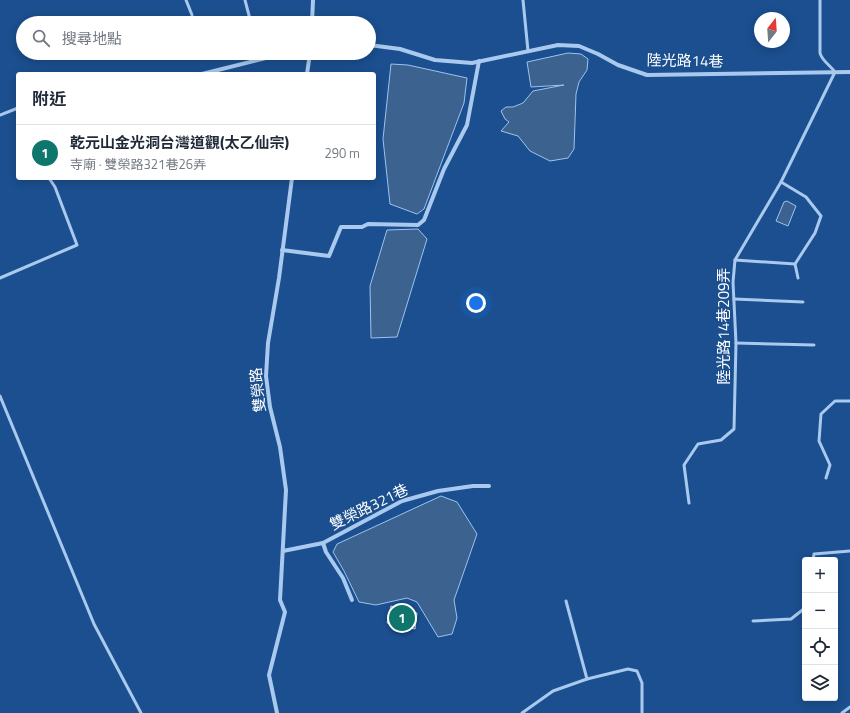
<!DOCTYPE html>
<html lang="zh-TW">
<meta charset="utf-8">
<style>
body{margin:0;font-family:"Titillium Web","Noto Sans TC",sans-serif;background:#f2f2f3;color:#1f2937}
.controls{position:absolute;right:12px;bottom:12px;display:grid;overflow:hidden;border-radius:4px;box-shadow:0 2px 10px #0003}
.controls button{width:36px;height:36px;display:grid;place-items:center;padding:0;border:0;border-bottom:1px solid #e0e1e3;background:#fff;color:#1f2937;font:20px sans-serif}
.compass{position:absolute;left:754px;top:12px;width:36px;height:36px;border-radius:50%;background:#fff;box-shadow:0 2px 10px #0003;rotate:17deg}
.you{position:absolute;left:476px;top:303px;width:14px;height:14px;margin:-10px;border:3px solid #fff;border-radius:50%;background:#1a73e8;box-shadow:0 0 0 6px #1a73e833}
.badge{display:grid;place-items:center;width:26px;height:26px;border-radius:50%;background:#0f766e;color:#fff;font-size:13px;font-weight:700}
.pin{position:absolute;translate:-50% -50%;border:2px solid #fff;box-shadow:0 1px 4px #0006}
.list{margin:0;padding:0;list-style:none}
h2{display:flex;justify-content:space-between;align-items:center;height:52px;margin:0;padding:0 16px;font-size:17px}
h2 small{font-size:13px;font-weight:400;color:#747a83}
.list li{display:grid;grid-template-columns:26px 1fr auto;gap:12px;align-items:center;box-sizing:border-box;height:56px;padding:0 16px;border-top:1px solid #e0e1e3}
.list b{display:block;font-size:15px;white-space:nowrap}
.list p{margin:0;font-size:13px;white-space:nowrap;color:#747a83}
.list em{font-size:13px;font-style:normal;color:#747a83}
.icon{flex:none;width:22px;height:22px;fill:none;stroke:currentColor;stroke-width:2;stroke-linecap:round;stroke-linejoin:round}
.map{position:relative;flex:none;width:850px;height:713px;overflow:hidden}
.search{position:absolute;background:#fff;box-shadow:0 2px 10px #0003;left:16px;top:16px;width:360px;height:44px;display:flex;align-items:center;gap:10px;box-sizing:border-box;padding:0 14px;border-radius:22px;color:#747a83;font-size:15px}
.panel{position:absolute;background:#fff;box-shadow:0 2px 10px #0003;left:16px;top:72px;width:360px;height:108px;border-radius:4px}
.map>svg:first-child{display:block}
</style>
<div class="map">
<svg width="850" height="713" viewBox="0 0 850 713">
<rect width="100%" height="100%" fill="#1b4f8f"/>
<g fill="#3c6290" stroke="#9cc4f0">
<path d="M568 53 581 54 588 59 587 70 579 82 576 94 574 149 568 158 550 161 530 151 518 136 501 131 509 122 505 119 501 111 506 107H513L523 103 533 91 564 85 531 87 527 62Z"/>
<path d="M391 64 408 65 467 78 464 103 424 209 417 214 390 204 383 139Z"/>
<path d="M787 201 796 206 788 226 776 221 784 202Z"/>
<path d="M418 229 427 239 397 337 371 338 370 286 387 230Z"/>
<path d="M441 496 457 502 477 534 454 600 457 618 452 634 438 637 417 602 407 598 376 605 359 602 344 571 333 552 337 544Z"/>
</g>
<path fill="#4478b7" stroke="#cfe3fa" d="M391 606 417 613 415 629 387 623Z"/>
<g fill="none" stroke-linecap="round" stroke-linejoin="round">
<g stroke="#a9c9ee" stroke-width="3">
<path d="M186 0 192 15"/>
<path d="M245 0 251 23"/>
<path d="M523 0 528 51"/>
<path d="M259 53 260 59"/>
<path d="M0 115 18 108"/>
<path d="M735 260 795 264 815 233 821 216 806 197 781 182"/>
<path d="M795 264 798 278"/>
<path d="M0 278 77 245 55 187 49 178"/>
<path d="M734 299 803 302"/>
<path d="M736 343 814 345"/>
<path d="M0 396 94 624 141 713"/>
<path d="M826 478 830 465 819 441 821 414 835 401H850"/>
<path d="M689 503 684 465 698 444 721 440 734 429 736 343 733 282 735 260 781 182 835 72C830 65 822 61 820 53V0"/>
<path d="M813 560 814 554 850 551"/>
<path d="M566 601 587 679"/>
<path d="M753 621 791 619 805 608"/>
<path d="M522 713 553 691 587 679 628 669 637 671 642 683V713"/>
<path d="M842 713 850 707"/>
</g>
<g stroke="#a9c9ee" stroke-width="4">
<path d="M312 23 313 0"/>
<path d="M369 45 400 49 435 60 472 63 558 45 579 46 598 54 618 65 647 75 850 72"/>
<path d="M202 74 286 53"/>
<path d="M307 74 310 53"/>
<path d="M282 250 329 256 341 227H362L368 224 418 225 424 220 444 169 467 125 479 61"/>
<path d="M323 543 326 552 343 578 352 600"/>
<path d="M283 551 323 543 402 501 438 491 473 486H489"/>
<path d="M277 713 269 675 285 612 280 600 286 490 280 447 270 407 266 376 268 343 279 278 292 178"/>
</g>
</g>
<g text-anchor="middle" stroke-width="3" stroke-linejoin="round" paint-order="stroke">
<g font-size="15" fill="#fff" stroke="#1b4f8f">
<text transform="translate(685 61) rotate(1)" y="5">陸光路14巷</text>
<text transform="translate(724 326) rotate(-90)" y="5">陸光路14巷209弄</text>
<text transform="translate(258 390) rotate(-96)" y="5">雙榮路</text>
<text transform="translate(369 507) rotate(-26)" y="5">雙榮路321巷</text>
</g>
</g>
</svg>
<div class="controls">
<button>+</button>
<button>−</button>
<button><svg class="icon" aria-label="locate" viewBox="0 0 24 24"><circle cx="12" cy="12" r="6"/><path d="M12 2v4M12 18v4M2 12h4M18 12h4"/></svg></button>
<button><svg class="icon" aria-label="layers" viewBox="0 0 24 24"><path d="M12 4l9 5-9 5-9-5zM3 14l9 5 9-5"/></svg></button>
</div>
<svg class="compass" viewBox="-18 -18 36 36"><path d="M0-13l5 13h-10z" fill="#e53935"/><path d="M0 13l5-13h-10z" fill="#747a83"/></svg>
<div class="you"></div>
<div class="pin badge" style="left:402px;top:618px">1</div>
<div class="search"><svg class="icon" aria-label="search" viewBox="0 0 24 24"><circle cx="10" cy="10" r="6"/><path d="M15 15l6 6"/></svg>搜尋地點</div>
<section class="panel">
<h2>附近<small></small></h2>
<ul class="list">
<li><span class="badge">1</span><div><b>乾元山金光洞台灣道觀(太乙仙宗)</b><p>寺廟 · 雙榮路321巷26弄</p></div><em>290 m</em></li>
</ul>
</section>
</div>
